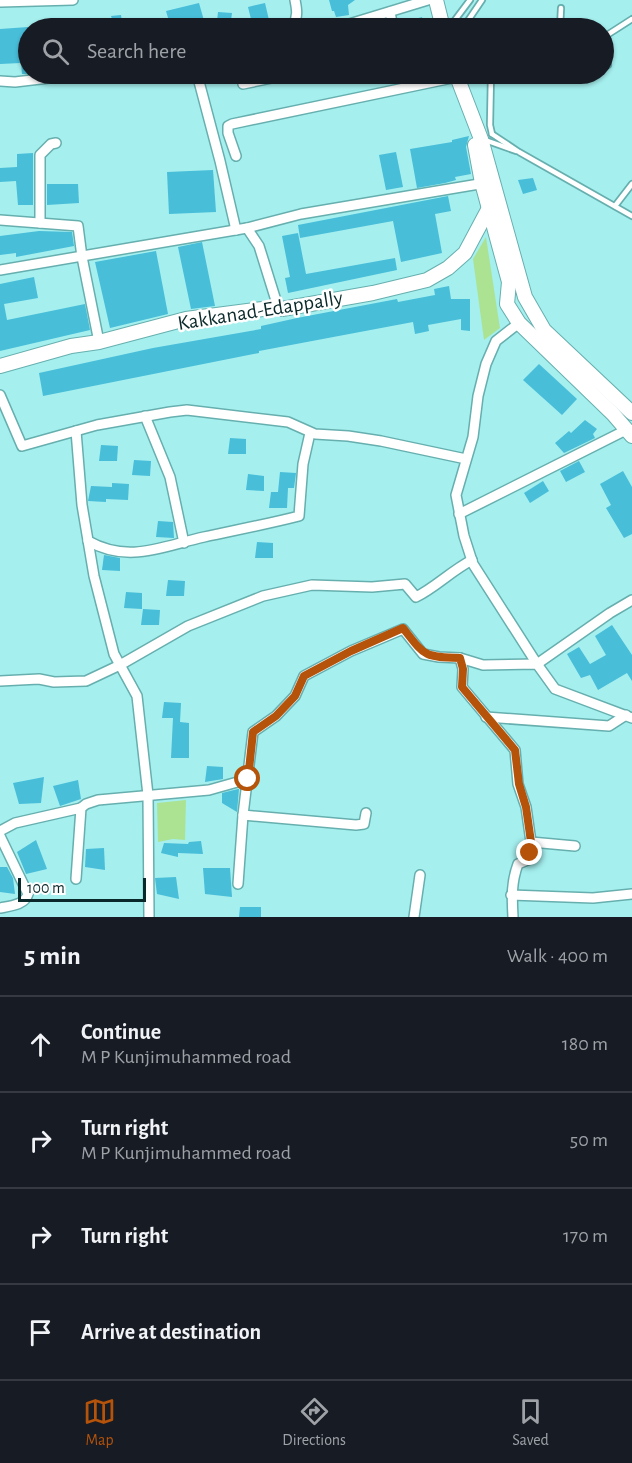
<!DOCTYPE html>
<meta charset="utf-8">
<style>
body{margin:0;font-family:"Alegreya Sans",sans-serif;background:#242831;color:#f1f3f6}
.scale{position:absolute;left:18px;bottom:15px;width:128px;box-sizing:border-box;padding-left:6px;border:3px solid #0a292a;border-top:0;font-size:16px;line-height:21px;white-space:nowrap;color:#0a292a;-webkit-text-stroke:4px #fff;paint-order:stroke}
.stop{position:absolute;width:18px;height:18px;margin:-14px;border:4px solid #b45309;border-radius:50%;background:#fff}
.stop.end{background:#b45309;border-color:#fff;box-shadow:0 2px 6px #0008}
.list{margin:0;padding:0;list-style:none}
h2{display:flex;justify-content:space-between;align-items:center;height:78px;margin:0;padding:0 24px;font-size:26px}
h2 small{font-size:20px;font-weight:400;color:#9ea1a6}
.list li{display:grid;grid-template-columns:39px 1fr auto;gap:18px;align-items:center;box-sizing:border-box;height:96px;padding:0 24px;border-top:2px solid #363941}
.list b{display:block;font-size:22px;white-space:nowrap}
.list p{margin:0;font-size:20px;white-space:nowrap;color:#9ea1a6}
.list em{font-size:20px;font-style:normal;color:#9ea1a6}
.icon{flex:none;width:33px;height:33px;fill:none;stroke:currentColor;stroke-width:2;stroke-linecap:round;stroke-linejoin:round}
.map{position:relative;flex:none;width:632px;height:917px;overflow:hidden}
.search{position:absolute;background:#171b24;box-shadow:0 2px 4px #0004;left:18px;right:18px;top:18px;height:66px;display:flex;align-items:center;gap:15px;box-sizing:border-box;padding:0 21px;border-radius:33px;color:#9ea1a6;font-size:22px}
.sheet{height:462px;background:#171b24}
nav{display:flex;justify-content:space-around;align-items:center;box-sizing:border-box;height:84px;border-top:2px solid #363941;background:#171b24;font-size:16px;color:#9ea1a6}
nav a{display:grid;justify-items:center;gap:3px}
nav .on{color:#b45309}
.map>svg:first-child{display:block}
</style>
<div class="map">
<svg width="632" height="917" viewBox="0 0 632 917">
<rect width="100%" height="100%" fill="#a5efef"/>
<g fill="#ace393">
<path d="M486 237 500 328 484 340 473 259Z"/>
<path d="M186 800 185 840 173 839 158 842 157 803Z"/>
</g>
<g fill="#48bed9">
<path d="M329 0H355L348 5 349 15 336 17 334 11H332Z"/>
<path d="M199 3 205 24 217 21 218 12 232 13 230 28H171L166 11Z"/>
<path d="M265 3 269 20 252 23 248 7Z"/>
<path d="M121 15 123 28H52V24L78 21V19L88 18 89 21 112 19 111 16Z"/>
<path d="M422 17 425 28H403L401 23Z"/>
<path d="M28 27V74H22L21 63 0 64V29Z"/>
<path d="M469 136 466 147 471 174 455 177 456 180 445 183 417 188 410 149 452 142V140Z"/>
<path d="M396 152 403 187 386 190 379 155Z"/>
<path d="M33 153V205H18L16 181 0 182V168L17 167V154Z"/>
<path d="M213 170 216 212 169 214 167 172Z"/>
<path d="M533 178 537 190 523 194 518 180Z"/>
<path d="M47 184H78L79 203 47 205Z"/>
<path d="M448 196 451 211 435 214 442 253 401 262 393 221 300 238 298 225Z"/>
<path d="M39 231 72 232 74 246 16 257V253L0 255V236Z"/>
<path d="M298 233 306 274 395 258 397 270 288 293 285 278 290 277 282 236Z"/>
<path d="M202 242 215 306 191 309 178 247Z"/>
<path d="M156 251 168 314 110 328 95 262Z"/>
<path d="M34 277 38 298 4 304 7 320 85 304 90 330 0 351V284Z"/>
<path d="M449 286 451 299H470V331L461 330V319L428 325 429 331 415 334 413 322 259 351V353L43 396 39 373 153 348 261 329V326L297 318 397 299 398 302 435 295 434 289Z"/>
<path d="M539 364 577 399 562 415 523 380Z"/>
<path d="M585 420 597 429 593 434 595 438 564 453 555 443 569 431 571 433Z"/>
<path d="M230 438 246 439V454H228Z"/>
<path d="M101 445 118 446 117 461H99Z"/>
<path d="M134 460 151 461 150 476 132 475Z"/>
<path d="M579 461 585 472 566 482 560 471Z"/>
<path d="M623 471 632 487V534L624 538 606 508 611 505 600 484Z"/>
<path d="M280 472 296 473 294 488H288L287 508H269L271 492H278Z"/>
<path d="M248 474 264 476V491L246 490Z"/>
<path d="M543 481 549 491 530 503 524 493Z"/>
<path d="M112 483 129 484 128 500 106 499V502L88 501 91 486 112 487Z"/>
<path d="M158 521 173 522 174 538 156 537Z"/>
<path d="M257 542 273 543V558H255Z"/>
<path d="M104 555 120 558V571L102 570Z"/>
<path d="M168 580 185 581 184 596H166Z"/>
<path d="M126 592 142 593V609L124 608Z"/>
<path d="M143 609 160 610 159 625H141Z"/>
<path d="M612 625 632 655V681L627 673 598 690 590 675 581 678 567 654 579 647 590 664 606 655 595 636Z"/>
<path d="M164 702 181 703 180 722 189 723V758H171L173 718H162Z"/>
<path d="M207 766 223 767V779L205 782Z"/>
<path d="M44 777 41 803 19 804 13 783Z"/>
<path d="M78 780 81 799 60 806 53 786Z"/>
<path d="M238 789H239L237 812 222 803V793Z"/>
<path d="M36 840 47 869 26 874 17 852Z"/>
<path d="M201 841 203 854 178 853V857L161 853 164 843 188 844 189 842Z"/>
<path d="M104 848 105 870 85 867 86 849Z"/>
<path d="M0 867H7L13 878 15 894 0 892Z"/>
<path d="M203 868H230L232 897 205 894Z"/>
<path d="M176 877 179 899 157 894 155 878Z"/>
<path d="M240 907H261V917H239Z"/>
</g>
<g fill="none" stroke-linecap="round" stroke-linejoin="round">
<g stroke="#67afaf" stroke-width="8">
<g id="lane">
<path d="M449 28 470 0"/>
<path d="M463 28 482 0"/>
<path d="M560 28 561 8"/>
<path d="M604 37 632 19"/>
<path d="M604 58 608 65"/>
<path d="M491 74 490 125 492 134"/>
<path d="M492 134 519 152 632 216"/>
<path d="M485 140 516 151"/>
<path d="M615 206 632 184"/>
</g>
</g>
<g stroke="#67afaf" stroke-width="12">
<g id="street">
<path d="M0 2 73 0"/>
<path d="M390 12 393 28"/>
<path d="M287 28 293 26C298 16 297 10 295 0"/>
<path d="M336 28 428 0"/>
<path d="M197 74 220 161 236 230"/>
<path d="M0 81 15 82 83 74"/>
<path d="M243 84 291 74"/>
<path d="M236 156 228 133V126L232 124 457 77"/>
<path d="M0 220 78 226 82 257 99 342"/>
<path d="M40 223V155L51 144 56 143"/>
<path d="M0 270 247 228"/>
<path d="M278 307 259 246 247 228 301 214 485 183"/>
<path d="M519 323 496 341 486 364 478 396 473 437 456 495 464 536 473 564 537 664 610 613 632 600"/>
<path d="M0 395 22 446 97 425 170 412 187 410 288 422 315 434 348 436 381 441 466 459"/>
<path d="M145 416 170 477 184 543"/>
<path d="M76 431 82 505 94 576 114 654 137 696 148 795 149 917"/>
<path d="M459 514 626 430"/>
<path d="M88 541C129 564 163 546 204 537 236 530 268 524 299 516L303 464 310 433"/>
<path d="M460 658 463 669 462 687 515 750 518 784 526 807 531 842 530 859 518 864C511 883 512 898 513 917"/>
<path d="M0 681 39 679 54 682 86 681 120 665 188 626 263 596 312 585 372 587 405 584 416 597C436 587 451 571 472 560"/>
<path d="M486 717 609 726 626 715"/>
<path d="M366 813 364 824 356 825 243 815 253 732 276 716 295 696 304 676 351 651 403 629 423 654 439 657 460 658 483 665 537 664 555 689 632 718"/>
<path d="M0 831 15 823 81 808"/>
<path d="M0 836 28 894C25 905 10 906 0 908"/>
<path d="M531 842 575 846"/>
<path d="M76 879 81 808 86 804 98 800 209 790 248 779"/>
<path d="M238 884 243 815"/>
<path d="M511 895 593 898 632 894"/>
<path d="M414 917 420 875"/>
</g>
</g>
<g stroke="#67afaf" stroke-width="16">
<g id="secondary">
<path d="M436 0 443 28"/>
<path d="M456 74 481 139 525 297 544 330 632 413"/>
<path d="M475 145 482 183 509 282 507 304 519 323 613 414 632 436"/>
<path d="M0 366 71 346 99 342 186 319 278 307 282 309 373 293 427 280 448 268 465 253 489 208"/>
</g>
</g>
<use href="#lane" stroke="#fff" stroke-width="4.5"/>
<use href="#street" stroke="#fff" stroke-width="9"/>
<use href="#secondary" stroke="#fff" stroke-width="14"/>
</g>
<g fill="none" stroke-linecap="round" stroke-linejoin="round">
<path stroke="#b45309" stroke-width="8" d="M248 779 253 732 276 716 295 696 304 676 351 651 403 628C425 656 423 657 460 658L463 669 462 687 515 750 519 784 526 807 531 842 530 853"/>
</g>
<g text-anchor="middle" stroke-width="5" stroke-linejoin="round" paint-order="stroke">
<g font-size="21" fill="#0a292a" stroke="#fff">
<text transform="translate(260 310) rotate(-9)" y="7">Kakkanad-Edappally</text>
</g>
</g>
</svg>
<div class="scale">100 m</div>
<div class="stop" style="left:248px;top:779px"></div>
<div class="stop end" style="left:530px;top:853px"></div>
<div class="search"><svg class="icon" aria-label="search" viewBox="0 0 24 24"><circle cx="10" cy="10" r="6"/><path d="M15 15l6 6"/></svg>Search here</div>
</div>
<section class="sheet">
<h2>5 min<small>Walk · 400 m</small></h2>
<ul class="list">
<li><svg class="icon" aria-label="ahead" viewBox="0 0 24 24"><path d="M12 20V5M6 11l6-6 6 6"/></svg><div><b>Continue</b><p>M P Kunjimuhammed road</p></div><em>180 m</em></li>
<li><svg class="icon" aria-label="right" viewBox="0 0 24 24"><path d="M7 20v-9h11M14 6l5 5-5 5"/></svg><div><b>Turn right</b><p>M P Kunjimuhammed road</p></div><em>50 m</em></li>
<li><svg class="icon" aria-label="right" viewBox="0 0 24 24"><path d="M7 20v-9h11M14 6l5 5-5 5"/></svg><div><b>Turn right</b></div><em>170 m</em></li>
<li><svg class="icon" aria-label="arrive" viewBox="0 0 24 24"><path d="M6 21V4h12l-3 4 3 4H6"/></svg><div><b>Arrive at destination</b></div></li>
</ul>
</section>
<nav>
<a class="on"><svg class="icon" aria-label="map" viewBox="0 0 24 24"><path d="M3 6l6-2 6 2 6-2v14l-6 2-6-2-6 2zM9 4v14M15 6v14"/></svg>Map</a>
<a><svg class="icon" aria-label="directions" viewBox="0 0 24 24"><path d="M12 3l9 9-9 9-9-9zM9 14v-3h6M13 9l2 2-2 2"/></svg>Directions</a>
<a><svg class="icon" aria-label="saved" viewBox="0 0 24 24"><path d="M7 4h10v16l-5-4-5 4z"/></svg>Saved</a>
</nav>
